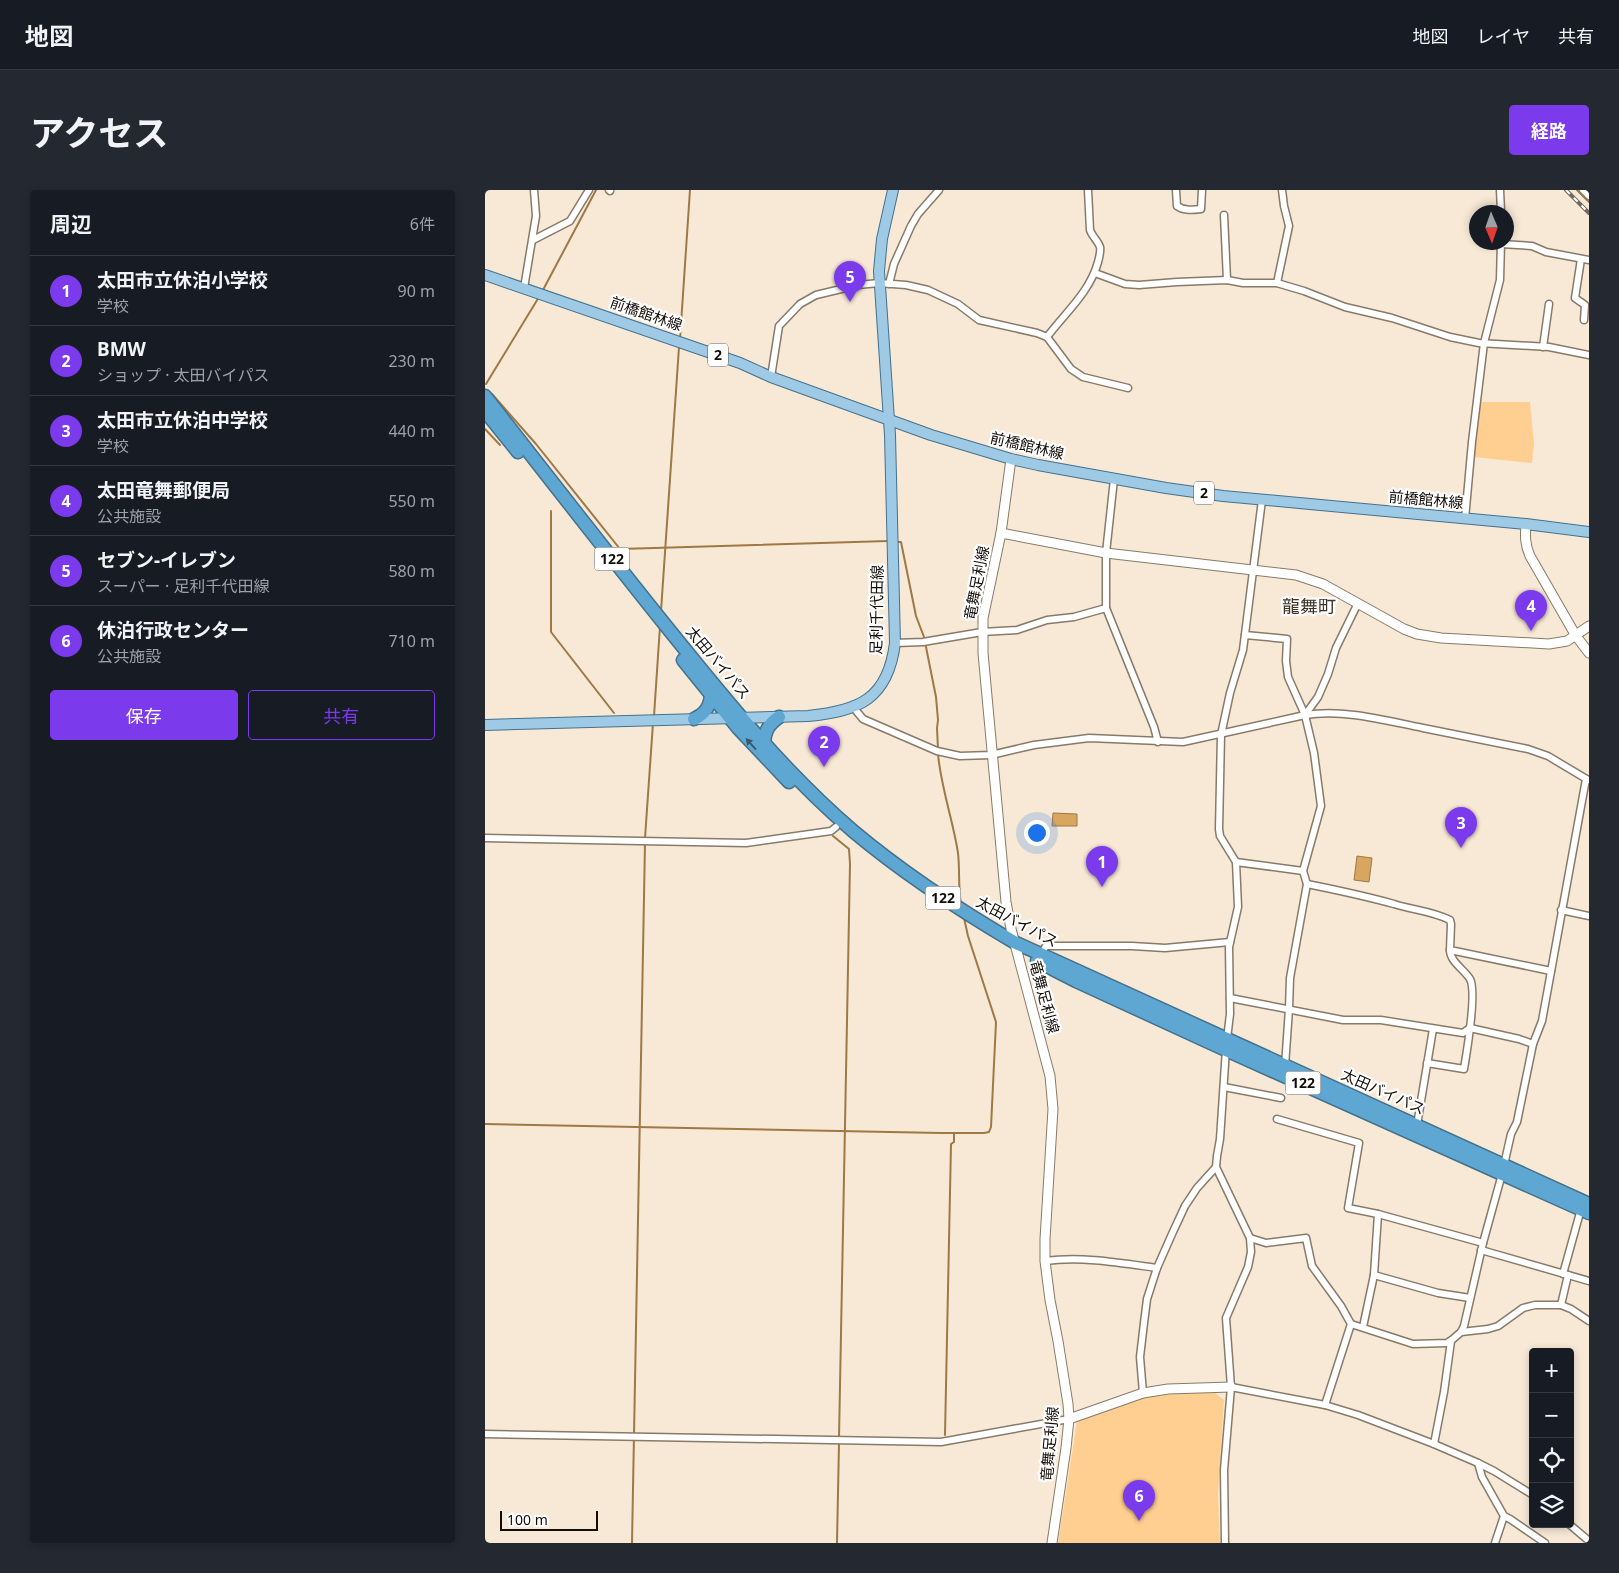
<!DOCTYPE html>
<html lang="ja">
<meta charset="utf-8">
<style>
body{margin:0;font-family:"Noto Sans","Noto Sans JP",sans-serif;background:#242831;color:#f1f3f6}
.controls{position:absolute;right:15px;bottom:15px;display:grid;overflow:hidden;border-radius:5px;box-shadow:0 2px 8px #0003}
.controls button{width:45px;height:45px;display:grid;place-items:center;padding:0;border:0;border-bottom:1px solid #363941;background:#171b24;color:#f1f3f6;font:25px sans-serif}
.compass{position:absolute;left:984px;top:15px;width:45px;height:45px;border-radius:50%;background:#171b24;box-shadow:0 2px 8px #0003;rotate:178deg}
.scale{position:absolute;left:15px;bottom:12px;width:98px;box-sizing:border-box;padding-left:5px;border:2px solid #130e08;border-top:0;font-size:14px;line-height:18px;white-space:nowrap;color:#130e08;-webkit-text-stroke:4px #fff;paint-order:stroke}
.you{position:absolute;left:551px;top:642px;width:18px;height:18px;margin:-12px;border:4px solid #fff;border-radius:50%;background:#1a73e8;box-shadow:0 0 0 8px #1a73e833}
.badge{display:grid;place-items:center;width:32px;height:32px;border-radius:50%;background:#7c3aed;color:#fff;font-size:16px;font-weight:700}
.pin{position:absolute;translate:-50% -41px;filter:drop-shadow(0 1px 2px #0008)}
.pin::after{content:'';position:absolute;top:26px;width:18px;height:15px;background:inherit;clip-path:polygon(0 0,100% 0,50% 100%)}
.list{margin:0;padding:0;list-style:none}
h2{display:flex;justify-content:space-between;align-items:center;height:65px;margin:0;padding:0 20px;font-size:21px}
h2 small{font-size:16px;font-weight:400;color:#9ea1a6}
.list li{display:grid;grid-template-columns:32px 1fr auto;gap:15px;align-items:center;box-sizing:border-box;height:70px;padding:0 20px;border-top:1px solid #363941}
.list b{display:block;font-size:19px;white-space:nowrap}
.list p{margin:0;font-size:16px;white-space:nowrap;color:#9ea1a6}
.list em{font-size:16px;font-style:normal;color:#9ea1a6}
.actions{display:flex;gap:10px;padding:15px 20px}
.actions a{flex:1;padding:11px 0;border:1px solid #7c3aed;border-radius:5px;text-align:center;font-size:18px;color:#7c3aed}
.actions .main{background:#7c3aed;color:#fff}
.icon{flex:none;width:28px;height:28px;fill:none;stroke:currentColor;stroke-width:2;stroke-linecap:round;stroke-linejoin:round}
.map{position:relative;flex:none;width:1104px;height:1353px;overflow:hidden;border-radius:5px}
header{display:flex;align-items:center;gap:30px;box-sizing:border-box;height:70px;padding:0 25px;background:#171b24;border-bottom:1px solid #363941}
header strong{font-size:24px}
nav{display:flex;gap:28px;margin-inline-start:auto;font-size:18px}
.intro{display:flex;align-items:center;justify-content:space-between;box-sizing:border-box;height:120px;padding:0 30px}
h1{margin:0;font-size:35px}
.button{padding:12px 22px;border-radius:5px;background:#7c3aed;color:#fff;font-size:18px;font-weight:700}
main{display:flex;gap:30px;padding:0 30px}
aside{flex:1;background:#171b24;border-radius:5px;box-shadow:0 2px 8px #0003}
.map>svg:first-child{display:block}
</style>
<header>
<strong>地図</strong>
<nav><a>地図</a><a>レイヤ</a><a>共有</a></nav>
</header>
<div class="intro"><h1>アクセス</h1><a class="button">経路</a></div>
<main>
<aside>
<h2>周辺<small>6件</small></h2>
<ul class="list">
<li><span class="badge">1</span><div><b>太田市立休泊小学校</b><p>学校</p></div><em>90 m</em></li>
<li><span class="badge">2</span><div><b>BMW</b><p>ショップ · 太田バイパス</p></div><em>230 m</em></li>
<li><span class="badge">3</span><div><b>太田市立休泊中学校</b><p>学校</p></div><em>440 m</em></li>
<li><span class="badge">4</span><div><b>太田竜舞郵便局</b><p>公共施設</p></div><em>550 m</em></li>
<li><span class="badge">5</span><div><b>セブン-イレブン</b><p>スーパー · 足利千代田線</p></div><em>580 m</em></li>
<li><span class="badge">6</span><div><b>休泊行政センター</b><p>公共施設</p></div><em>710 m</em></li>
</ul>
<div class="actions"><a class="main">保存</a><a>共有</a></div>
</aside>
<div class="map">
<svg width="1104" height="1353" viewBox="0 0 1104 1353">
<rect width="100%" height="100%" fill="#f8e9d6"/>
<g fill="#fecf90">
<path d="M995 212H1045L1049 254 1047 273 988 267Z"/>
<path d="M729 1202 739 1210 733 1304 735 1353H573L592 1231 661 1207 688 1204Z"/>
</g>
<g fill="#d9a65f" stroke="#9e7845">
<path d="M568 623 592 624V636H567Z"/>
<path d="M872 666 887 668 884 692 869 690Z"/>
</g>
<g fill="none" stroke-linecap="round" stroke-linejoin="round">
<g stroke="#9e7845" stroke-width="2">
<path d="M1092 0 1104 12"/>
<path d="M58 100 111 0"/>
<path d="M195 149 205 0"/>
<path d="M1 194 54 107"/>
<path d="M7 204 51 254 135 359 403 351"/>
<path d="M0 239 15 255"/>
<path d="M66 321V442L129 523"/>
<path d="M410 352H416L431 426 439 447 451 507 453 530 452 538 453 559"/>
<path d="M176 421 194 157"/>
<path d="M169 526 175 436"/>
<path d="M453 564C456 598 468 630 473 663 475 680 473 697 476 714"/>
<path d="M348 646 364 659 365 674 354 1248"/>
<path d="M160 648 168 533"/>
<path d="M0 934 456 943H499L504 942 506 937 511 832 483 746 479 728"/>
<path d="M460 1245 466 954 469 952V943"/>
<path d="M147 1353 160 653"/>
<path d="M352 1353 354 1253"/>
</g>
<g stroke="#877a69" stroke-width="9">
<g id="street">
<path d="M124 0 125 1"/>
<path d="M691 0 692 16C699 21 708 20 716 19L717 0"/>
<path d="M1015 0 1016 22"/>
<path d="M1098 0 1104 6"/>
<path d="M739 25 742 90"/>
<path d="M48 50 85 31 104 0"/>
<path d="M1016 54 1047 56 1061 62 1104 70"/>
<path d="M1096 69 1090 108 1100 115 1099 130"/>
<path d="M610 83 640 94 654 95 692 92 742 90 758 93H792L819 101 860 117 907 128 965 147 994 153 1064 157 1104 165"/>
<path d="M792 93 804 36 799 16 797 0"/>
<path d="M404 94 409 74 426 36 433 24 454 0"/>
<path d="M39 98 51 26 49 0"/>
<path d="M562 147C580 123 605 102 613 72 614 68 616 61 615 57 613 51 607 46 605 40L603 0"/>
<path d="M1058 157 1064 114"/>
<path d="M286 187 294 136 315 114 331 105 373 95 394 93 421 95 443 100 473 114 494 130 552 143 562 147 586 179 598 187 643 198"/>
<path d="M629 289 621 363V418L669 537 673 552"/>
<path d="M980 329 987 252 999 153 1015 90 1016 52"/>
<path d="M760 445 802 449 801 471 803 487 820 525 829 563 836 616 818 681"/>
<path d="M410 453 438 452 497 442 532 440 562 430 589 427 621 418"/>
<path d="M368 517 378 529 452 561 475 566 506 565 549 555 604 548 698 552 820 525C860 519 898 530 938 538 973 545 1008 552 1043 559L1063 566 1103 590"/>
<path d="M820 525 833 507 843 484 851 458 873 413"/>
<path d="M0 648 261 653 346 641 351 637"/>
<path d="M751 672 818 681 822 694 805 788 804 819 800 876"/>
<path d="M822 694C852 700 880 706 909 714 928 720 947 721 965 730L966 734 965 760 1066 781"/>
<path d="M1076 720 1104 726"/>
<path d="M556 764 561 756H647L680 758 745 752"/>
<path d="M745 808 858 830H896L978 843 985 838 1034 849 1048 854"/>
<path d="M742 849 745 824 744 757 753 717 751 672 735 646 734 639 736 545 745 503 758 460 777 310"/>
<path d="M942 873 979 879C982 861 992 802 985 789 979 779 965 772 965 760"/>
<path d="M739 897 796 908"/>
<path d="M792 929 874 953 863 1018 893 1024 998 1053"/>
<path d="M932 935 948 839"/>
<path d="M765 1048 781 1053 821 1048 827 1076 856 1116 866 1134 928 1154 962 1153 968 1149 976 1142 979 1136 998 1053 1017 984 1026 944 1032 932 1048 854 1057 831 1101 589"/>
<path d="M996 1060 1104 1091"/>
<path d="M560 1071C597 1066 636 1073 672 1078"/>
<path d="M1078 1084 1096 1019"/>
<path d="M889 1085 953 1103 985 1108"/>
<path d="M1076 1115 1083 1085"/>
<path d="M878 1137 889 1085 893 1024"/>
<path d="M976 1142 1003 1139 1013 1136 1038 1118 1050 1115H1076L1086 1119 1104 1131"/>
<path d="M746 1197 840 1215 873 1225 949 1254 993 1273 1009 1281 1048 1305"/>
<path d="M658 1203 655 1167 659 1133 662 1109 672 1078 687 1044 700 1016 712 998 731 977"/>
<path d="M840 1215 866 1134"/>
<path d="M0 1244 456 1252 584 1229"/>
<path d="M949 1254 959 1202 966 1151"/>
<path d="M993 1273 997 1287 1019 1326 1010 1353"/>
<path d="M1019 1326 1025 1329 1060 1353"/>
<path d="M1084 1334 1104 1351"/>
<path d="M740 1353 739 1280 746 1197 741 1128 763 1077 766 1062 765 1048 731 977 732 966 735 949 741 859"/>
</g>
</g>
<g stroke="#877a69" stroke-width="11">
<g id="secondary">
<path d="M526 269 516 343 498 428V463L521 712 526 739 565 886 568 919 560 1049V1071L565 1110 573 1151 583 1214 584 1229 581 1258 567 1353"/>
<path d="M1041 334C1040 346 1040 355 1045 366L1091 446 1104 463"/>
<path d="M516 343 621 363 811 385 838 394 919 439 932 444 956 448 1064 454 1082 451 1104 436"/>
<path d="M584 1229 658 1203 683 1199 746 1197"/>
</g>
</g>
<g stroke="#44718c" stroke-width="12">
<g id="primary">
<path d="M0 85 255 173 286 187 446 245 526 269 553 275 681 298 738 306 1041 334 1104 342"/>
<path d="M0 535 323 526C374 521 403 509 410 453L405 245 394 81 397 49 408 0"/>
</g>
</g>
<g stroke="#44718c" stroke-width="15">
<g id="highway">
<path d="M0 206C60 283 120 360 181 436 239 508 298 581 368 641 418 683 473 719 529 752L1104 1014"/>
<path d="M0 221 33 262"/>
<path d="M198 470 253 538 304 592"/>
<path d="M209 529C220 524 225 517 226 505"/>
<path d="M279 553C280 540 284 534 294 527"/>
<path d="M552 771 591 791 741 860 1104 1023"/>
</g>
</g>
<use href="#street" stroke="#fff" stroke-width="6"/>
<use href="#secondary" stroke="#fff" stroke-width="9"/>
<use href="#primary" stroke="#9fcae5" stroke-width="10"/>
<use href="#highway" stroke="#5fa7d3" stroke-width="12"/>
<g stroke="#73695e" stroke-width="4">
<path id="rail" d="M1081 0 1104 23"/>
</g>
<use href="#rail" stroke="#fff" stroke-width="2" stroke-dasharray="5.5" stroke-linecap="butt"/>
</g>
<defs><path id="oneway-solid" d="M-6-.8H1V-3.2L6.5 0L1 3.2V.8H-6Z" transform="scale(1.25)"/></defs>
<use fill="#395a6e" href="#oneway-solid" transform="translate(266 554) rotate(-132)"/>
<g text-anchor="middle" stroke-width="4.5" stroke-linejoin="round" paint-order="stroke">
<g fill="#fff" stroke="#5a5652" stroke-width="1">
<rect x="223" y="153.5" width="20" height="23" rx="4"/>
<rect x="709" y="291.5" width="20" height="23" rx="4"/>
<rect x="109.5" y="357.5" width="35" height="23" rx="4"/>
<rect x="440.5" y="696.5" width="35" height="23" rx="4"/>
<rect x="800.5" y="881.5" width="35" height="23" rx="4"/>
</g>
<g font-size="14" font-weight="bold" fill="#130e08">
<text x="233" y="170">2</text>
<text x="719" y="308">2</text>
<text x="127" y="374">122</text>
<text x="458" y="713">122</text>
<text x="818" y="898">122</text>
</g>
<g font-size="15" fill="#130e08" stroke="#fff">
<text transform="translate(161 124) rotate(19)" y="5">前橋館林線</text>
<text transform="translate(542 256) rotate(13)" y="5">前橋館林線</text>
<text transform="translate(941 310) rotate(5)" y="5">前橋館林線</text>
<text transform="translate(492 393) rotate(-79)" y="5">竜舞足利線</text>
<text transform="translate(392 420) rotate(-89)" y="5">足利千代田線</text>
<text transform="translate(233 473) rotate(50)" y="5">太田バイパス</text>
<text transform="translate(532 732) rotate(28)" y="5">太田バイパス</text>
<text transform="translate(559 807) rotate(75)" y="5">竜舞足利線</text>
<text transform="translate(898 902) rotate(24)" y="5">太田バイパス</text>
<text transform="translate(565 1254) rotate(-85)" y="5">竜舞足利線</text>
</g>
<g font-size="18" fill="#3e3324" stroke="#fff">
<text x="824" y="423">龍舞町</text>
</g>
</g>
</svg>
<div class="controls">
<button>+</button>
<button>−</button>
<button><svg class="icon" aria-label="locate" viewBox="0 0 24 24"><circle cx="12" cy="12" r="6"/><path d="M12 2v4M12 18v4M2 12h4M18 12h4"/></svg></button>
<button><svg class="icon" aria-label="layers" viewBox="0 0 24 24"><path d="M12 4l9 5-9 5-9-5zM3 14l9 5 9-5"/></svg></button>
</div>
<svg class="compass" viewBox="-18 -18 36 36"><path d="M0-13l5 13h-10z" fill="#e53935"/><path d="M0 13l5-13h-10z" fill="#9ea1a6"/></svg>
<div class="scale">100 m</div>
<div class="you"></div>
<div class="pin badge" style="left:617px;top:697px">1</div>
<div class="pin badge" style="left:339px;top:577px">2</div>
<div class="pin badge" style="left:976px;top:658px">3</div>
<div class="pin badge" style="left:1046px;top:441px">4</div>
<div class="pin badge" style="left:365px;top:112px">5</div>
<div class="pin badge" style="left:654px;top:1331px">6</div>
</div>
</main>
